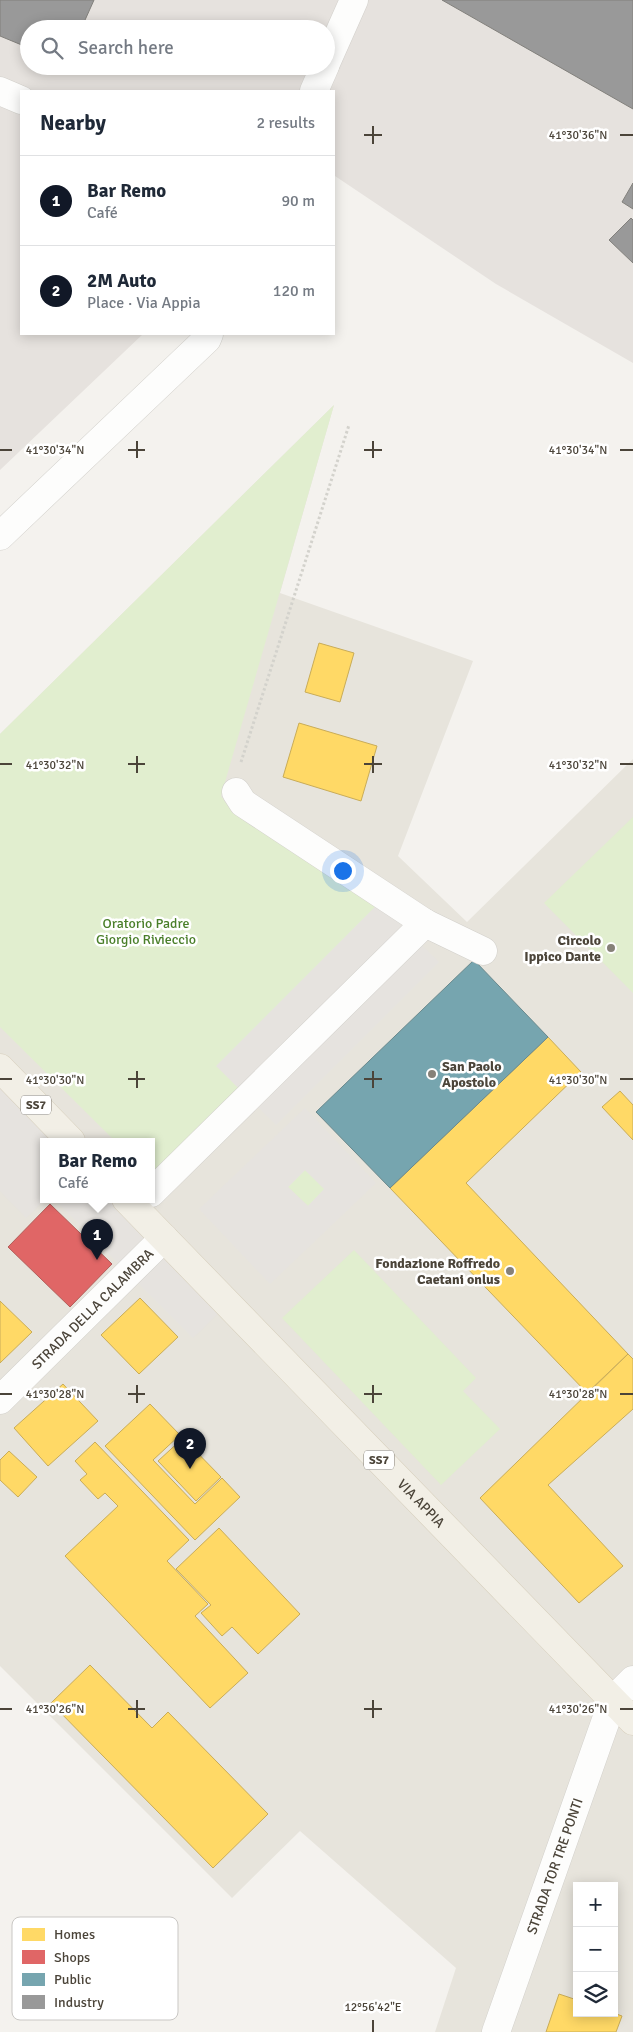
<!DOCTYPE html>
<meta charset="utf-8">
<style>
body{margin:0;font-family:Signika,sans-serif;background:#f6f6f7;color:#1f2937}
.controls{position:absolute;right:15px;bottom:15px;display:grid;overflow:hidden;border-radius:0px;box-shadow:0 2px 12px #0003}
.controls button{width:45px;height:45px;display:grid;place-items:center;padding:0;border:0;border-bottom:1px solid #e0e1e3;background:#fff;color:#1f2937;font:25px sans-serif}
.you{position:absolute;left:342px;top:870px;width:18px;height:18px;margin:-12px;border:4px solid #fff;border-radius:50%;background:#1a73e8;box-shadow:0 0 0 8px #1a73e833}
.badge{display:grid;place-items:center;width:32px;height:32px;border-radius:50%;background:#111827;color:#fff;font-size:16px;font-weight:700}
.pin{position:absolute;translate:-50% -41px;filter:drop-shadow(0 1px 2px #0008)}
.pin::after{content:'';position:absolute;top:26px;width:18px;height:15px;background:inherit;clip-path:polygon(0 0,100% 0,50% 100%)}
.popup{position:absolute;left:40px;top:1138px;width:115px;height:65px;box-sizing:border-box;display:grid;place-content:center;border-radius:0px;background:#fff;filter:drop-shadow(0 1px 4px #0005);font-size:16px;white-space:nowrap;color:#747a83}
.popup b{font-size:19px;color:#1f2937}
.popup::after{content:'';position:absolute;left:50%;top:100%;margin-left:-10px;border:10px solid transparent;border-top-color:#fff}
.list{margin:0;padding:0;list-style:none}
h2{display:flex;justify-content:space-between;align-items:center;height:65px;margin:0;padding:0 20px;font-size:21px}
h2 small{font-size:16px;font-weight:400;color:#747a83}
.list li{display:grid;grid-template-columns:32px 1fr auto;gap:15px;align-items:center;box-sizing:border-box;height:90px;padding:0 20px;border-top:1px solid #e0e1e3}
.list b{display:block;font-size:19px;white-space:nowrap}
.list p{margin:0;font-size:16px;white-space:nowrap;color:#747a83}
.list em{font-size:16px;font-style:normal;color:#747a83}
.icon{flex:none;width:28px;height:28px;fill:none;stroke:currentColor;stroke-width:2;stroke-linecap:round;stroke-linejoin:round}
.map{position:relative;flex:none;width:633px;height:2032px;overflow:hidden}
.search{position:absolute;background:#fff;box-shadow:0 2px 12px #0003;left:20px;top:20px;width:315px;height:55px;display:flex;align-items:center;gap:12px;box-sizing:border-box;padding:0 18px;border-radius:28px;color:#747a83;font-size:19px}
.panel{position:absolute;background:#fff;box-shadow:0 2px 12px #0003;left:20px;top:90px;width:315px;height:245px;border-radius:0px}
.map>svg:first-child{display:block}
</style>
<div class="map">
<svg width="633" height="2032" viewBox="0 0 633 2032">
<rect width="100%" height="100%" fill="#f4f2ee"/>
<path fill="#e7e4dc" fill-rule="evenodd" d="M334 405 280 593 473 661 398 856 467 922 633 759V2032H435L456 1968 300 1831 232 1898 0 1666V734ZM43 1141H151V1199H43ZM577 1886H614V2013H577Z"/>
<path fill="#e6e2de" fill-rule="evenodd" d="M0 0H633V363L496 284 335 176 334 178V91H21V334H143L0 470ZM29 29H326V66H29Z"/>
<g fill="#e1eecf">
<path d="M334 405 221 796 233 813 379 903 217 1066 239 1089 151 1177V1141H115L0 1027V734Z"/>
<path d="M633 817V993L544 903Z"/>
<path d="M305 1170 325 1189 308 1206 288 1187Z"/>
<path d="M354 1250 476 1378 463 1391 500 1429 441 1485 282 1318Z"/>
</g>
<g fill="#e6e3df" fill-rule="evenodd">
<path d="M379 903 439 962 276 1125 216 1066Z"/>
<path d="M0 1087 54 1141H43V1199H46L26 1218 0 1191Z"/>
<path d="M305 1108 376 1183 270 1284 199 1209ZM305 1170 324 1189 308 1206 288 1187Z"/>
<path d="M54 1199H111L222 1310 193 1338Z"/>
</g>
<g fill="#ffd966" stroke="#c9ac58">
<path d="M319 643 354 653 340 702 305 692Z"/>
<path d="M299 723 377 746 361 801 283 777Z"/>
<path d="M548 1037 581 1072 466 1183 628 1354 587 1393 390 1188Z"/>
<path d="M620 1091 633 1105V1140L602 1107Z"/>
<path d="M140 1298 178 1337 139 1374 101 1335Z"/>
<path d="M0 1301 32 1332 0 1363Z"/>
<path d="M628 1354 633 1359V1409L548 1485 623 1566 579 1603 480 1498Z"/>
<path d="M63 1384 98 1421 48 1466 14 1428Z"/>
<path d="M150 1404 180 1435 153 1460 195 1504 222 1478 240 1497 195 1540 105 1446Z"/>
<path d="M183 1438 221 1477 196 1501 158 1461Z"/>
<path d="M95 1442 189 1540 167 1561 208 1604 195 1616 248 1673 210 1708 65 1556 118 1506 105 1493 98 1499 80 1480 87 1474 75 1461Z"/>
<path d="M9 1451 37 1477 18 1497 0 1480V1460Z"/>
<path d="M219 1528 300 1614 258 1654 232 1627 222 1636 201 1613 211 1605 176 1569Z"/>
<path d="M90 1665 152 1728 168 1712 268 1814 213 1868 51 1703Z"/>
<path d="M559 1994 577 2000V2013H614L622 2016 616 2032H546Z"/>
</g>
<path fill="#e06666" stroke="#b35c58" d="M50 1204 112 1264 70 1307 8 1247Z"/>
<path fill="#76a5af" stroke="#69888c" d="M474 960 548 1037 390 1188 316 1112Z"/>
<g fill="#999" stroke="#82807c">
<path d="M0 0H94L81 29H29V48L0 36Z"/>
<path d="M442 0H633V109Z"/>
<path d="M633 183V209L622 202Z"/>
<path d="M631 218 633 220V263L609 240Z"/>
</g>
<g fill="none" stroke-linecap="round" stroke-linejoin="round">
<g stroke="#d2d0cb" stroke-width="29">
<g id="minor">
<path d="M326 63 354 0"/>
<path d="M0 91 21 100"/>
<path d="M314 91 325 66"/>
<path d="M0 536 207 339 209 334"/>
<path d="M236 792 243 803 425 923 483 951"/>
<path d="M151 1193 425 923"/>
<path id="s1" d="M0 1400 164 1238"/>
<path id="s2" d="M496 2032 613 1700 633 1680"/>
</g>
</g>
<g stroke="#d6cebb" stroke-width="29">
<g id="major">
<path d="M0 1068 71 1141"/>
<path id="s3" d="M126 1199 633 1721"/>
</g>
</g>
<path stroke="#d3d2cc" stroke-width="3" stroke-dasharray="2.5 2.5" stroke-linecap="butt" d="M241 762 349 425"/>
<use href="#minor" stroke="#fdfdfc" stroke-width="28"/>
<use href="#major" stroke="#f2efe6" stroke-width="28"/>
</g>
<path fill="none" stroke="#4b4439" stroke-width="2" d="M373 126V144M364 135H382M620 135H633M137 441V458M373 441V458M0 450H12M128 450H145M364 450H382M620 450H633M137 756V773M373 756V773M0 764H12M128 764H145M364 764H382M620 764H633M137 1071V1088M373 1071V1088M0 1079H12M128 1079H145M364 1079H382M620 1079H633M137 1385V1403M373 1385V1403M0 1394H12M128 1394H145M364 1394H382M620 1394H633M137 1700V1718M373 1700V1718M0 1709H12M128 1709H145M364 1709H382M620 1709H633M373 2020V2032"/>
<g fill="#868178" stroke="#fff" stroke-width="2">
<circle cx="611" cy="948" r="5"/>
<circle cx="432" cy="1074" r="5"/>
<circle cx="510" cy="1271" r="5"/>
</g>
<g text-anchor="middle" stroke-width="5" stroke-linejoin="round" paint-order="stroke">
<g fill="#fff" stroke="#817c74" stroke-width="1">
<rect x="21" y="1095.5" width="30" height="19" rx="4"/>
<rect x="364" y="1450.5" width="30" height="19" rx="4"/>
</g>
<g font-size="12" font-weight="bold" fill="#4b4439">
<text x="36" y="1109">SS7</text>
<text x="379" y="1464">SS7</text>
</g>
<g font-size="14" fill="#4a7f2a" stroke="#fff">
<text x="146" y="928">Oratorio Padre<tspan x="146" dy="16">Giorgio Rivieccio</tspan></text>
</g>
<g font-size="14" font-weight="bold" fill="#4b4439" stroke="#fff" text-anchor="end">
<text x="601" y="945">Circolo<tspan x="601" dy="16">Ippico Dante</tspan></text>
<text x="442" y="1071" text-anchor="start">San Paolo<tspan x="442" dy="16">Apostolo</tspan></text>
<text x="500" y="1268">Fondazione Roffredo<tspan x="500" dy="16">Caetani onlus</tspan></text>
</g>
<g font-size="14" fill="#4b4439" stroke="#fff">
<text dy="5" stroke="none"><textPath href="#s1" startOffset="130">STRADA DELLA CALAMBRA</textPath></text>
<text dy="5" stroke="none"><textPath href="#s3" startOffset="424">VIA APPIA</textPath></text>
<text dy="5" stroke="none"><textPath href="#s2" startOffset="176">STRADA TOR TRE PONTI</textPath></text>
</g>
</g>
<rect x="12" y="1917" width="166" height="103" rx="8" fill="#fff" stroke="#c9c7c4" stroke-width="1"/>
<rect x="22" y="1928" width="23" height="13" fill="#ffd966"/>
<rect x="22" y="1950" width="23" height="14" fill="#e06666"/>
<rect x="22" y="1973" width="23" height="13" fill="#76a5af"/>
<rect x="22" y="1995" width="23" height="14" fill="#999"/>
<g font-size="14" fill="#4b4439">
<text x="54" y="1939">Homes</text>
<text x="54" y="1962">Shops</text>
<text x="54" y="1984">Public</text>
<text x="54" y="2007">Industry</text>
</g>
<g font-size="12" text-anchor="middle" fill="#4b4439" stroke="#fff" stroke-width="5" stroke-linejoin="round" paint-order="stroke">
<text x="578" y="139">41°30'36"N</text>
<text x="55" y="454">41°30'34"N</text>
<text x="578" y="454">41°30'34"N</text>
<text x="55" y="769">41°30'32"N</text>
<text x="578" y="769">41°30'32"N</text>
<text x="55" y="1084">41°30'30"N</text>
<text x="578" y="1084">41°30'30"N</text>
<text x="55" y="1398">41°30'28"N</text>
<text x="578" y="1398">41°30'28"N</text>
<text x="55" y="1713">41°30'26"N</text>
<text x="578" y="1713">41°30'26"N</text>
<text x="373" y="2011">12°56'42"E</text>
</g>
</svg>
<div class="controls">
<button>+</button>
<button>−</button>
<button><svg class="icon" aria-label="layers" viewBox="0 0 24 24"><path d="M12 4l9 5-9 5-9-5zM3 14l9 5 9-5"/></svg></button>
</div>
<div class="you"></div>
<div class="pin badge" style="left:97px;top:1260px">1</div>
<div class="popup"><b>Bar Remo</b>Café</div>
<div class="pin badge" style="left:190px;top:1469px">2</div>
<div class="search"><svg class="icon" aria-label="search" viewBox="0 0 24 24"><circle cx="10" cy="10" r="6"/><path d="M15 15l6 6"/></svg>Search here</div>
<section class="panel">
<h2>Nearby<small>2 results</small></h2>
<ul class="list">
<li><span class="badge">1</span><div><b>Bar Remo</b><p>Café</p></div><em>90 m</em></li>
<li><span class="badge">2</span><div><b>2M Auto</b><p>Place · Via Appia</p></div><em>120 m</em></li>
</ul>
</section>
</div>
